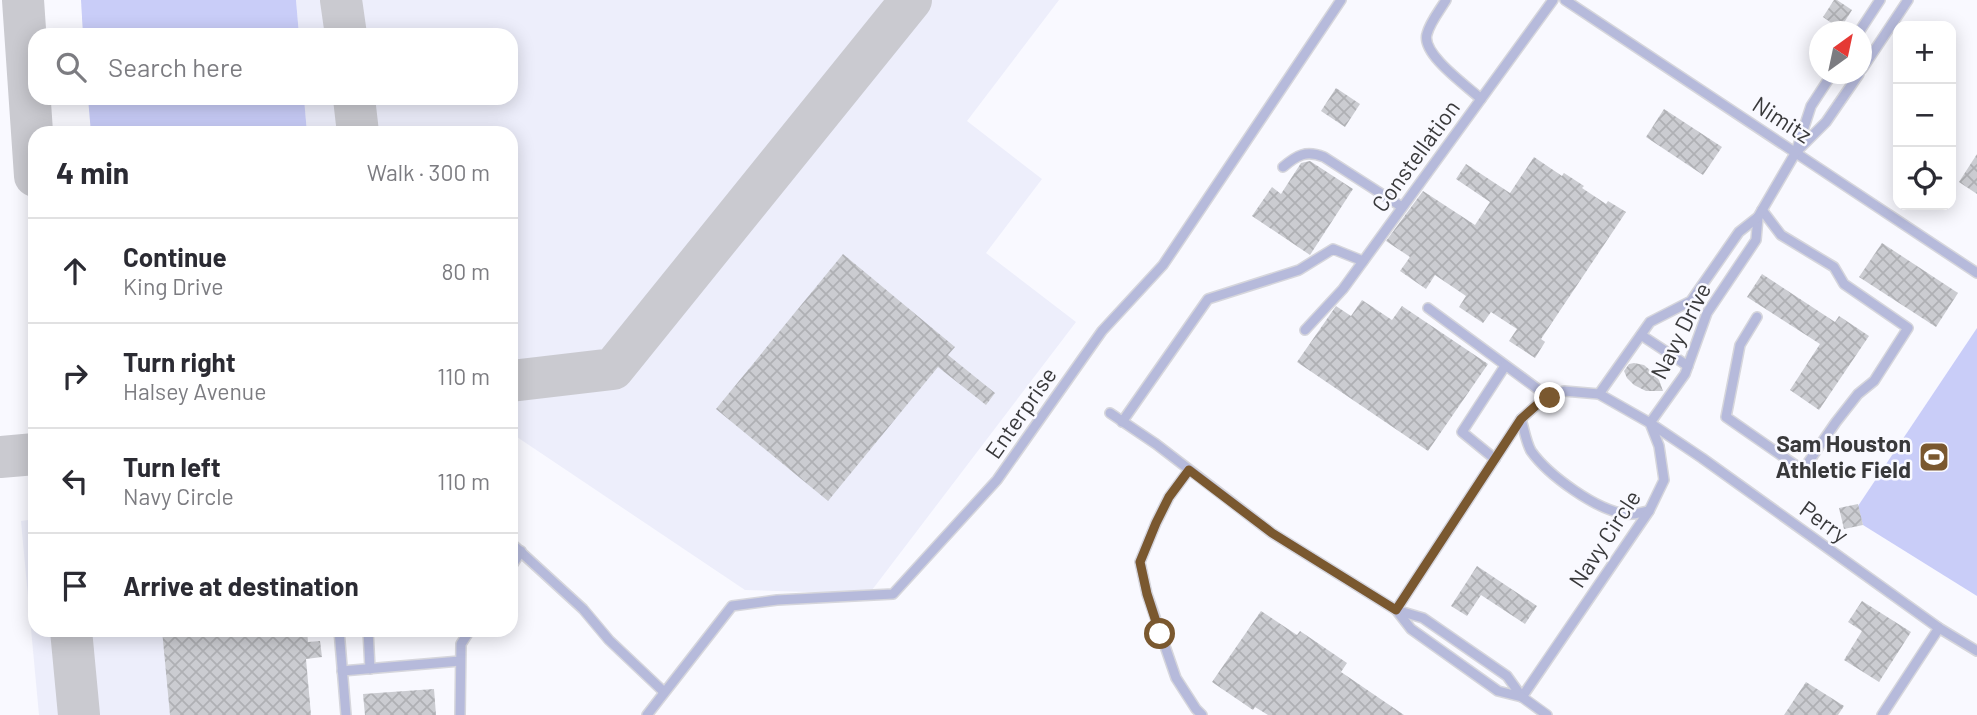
<!DOCTYPE html>
<meta charset="utf-8">
<style>
body{margin:0;font-family:Barlow,sans-serif;background:#f2f2f3;color:#2b2b33}
.controls{position:absolute;right:21px;top:21px;display:grid;overflow:hidden;border-radius:14px;box-shadow:0 4px 18px #0003}
.controls button{width:63px;height:63px;display:grid;place-items:center;padding:0;border:0;border-bottom:2px solid #e1e1e2;background:#fff;color:#2b2b33;font:35px sans-serif}
.compass{position:absolute;left:1809px;top:21px;width:63px;height:63px;border-radius:50%;background:#fff;box-shadow:0 4px 18px #0003;rotate:33deg}
.stop{position:absolute;width:21px;height:21px;margin:-16px;border:5px solid #7a582f;border-radius:50%;background:#fff}
.stop.end{background:#7a582f;border-color:#fff;box-shadow:0 2px 7px #0008}
.list{margin:0;padding:0;list-style:none}
h2{display:flex;justify-content:space-between;align-items:center;height:91px;margin:0;padding:0 28px;font-size:30px}
h2 small{font-size:23px;font-weight:400;color:#7c7c81}
.list li{display:grid;grid-template-columns:46px 1fr auto;gap:21px;align-items:center;box-sizing:border-box;height:105px;padding:0 28px;border-top:2px solid #e1e1e2}
.list b{display:block;font-size:26px;white-space:nowrap}
.list p{margin:0;font-size:23px;white-space:nowrap;color:#7c7c81}
.list em{font-size:23px;font-style:normal;color:#7c7c81}
.icon{flex:none;width:38px;height:38px;fill:none;stroke:currentColor;stroke-width:2;stroke-linecap:round;stroke-linejoin:round}
.map{position:relative;flex:none;width:1977px;height:715px;overflow:hidden}
.search{position:absolute;background:#fff;box-shadow:0 4px 18px #0003;left:28px;top:28px;width:490px;height:77px;display:flex;align-items:center;gap:18px;box-sizing:border-box;padding:0 24px;border-radius:21px;color:#7c7c81;font-size:26px}
.panel{position:absolute;background:#fff;box-shadow:0 4px 18px #0003;left:28px;top:126px;width:490px;height:511px;border-radius:21px}
.map>svg:first-child{display:block}
</style>
<div class="map">
<svg width="1977" height="715" viewBox="0 0 1977 715">
<defs>
<pattern id="building-cross-hatch" width="8" height="8" patternUnits="userSpaceOnUse" patternTransform="scale(1.75)"><rect width="8" height="8" fill="#cbccd1"/><path d="M0 0l8 8M0 8l8-8" fill="none" stroke="#afb0b4"/></pattern>
</defs>
<rect width="100%" height="100%" fill="#f9f9ff"/>
<g fill="#edeefb">
<path d="M296 0H1059L967 121 1042 179 986 253 1076 322 869 594 745 590 511 433V133H307L304 98H511V35H299Z"/>
<path d="M35 519V630H165L173 715H39L21 521Z"/>
</g>
<g fill="#c9cdf8">
<path d="M81 0H296L299 35H83Z"/>
<path d="M88 98H304L307 133H91Z"/>
<path d="M1977 328V596L1863 525 1858 506Z"/>
</g>
<g fill="none" stroke-linecap="round" stroke-linejoin="round">
<g stroke="#cacad0" stroke-width="42">
<path d="M23 0 35 176"/>
<path d="M341 0 346 35"/>
<path d="M354 98 358 133"/>
<path d="M511 381 613 369 911 0"/>
<path d="M0 457 35 454"/>
<path d="M71 630 79 715"/>
</g>
</g>
<g fill="url(#building-cross-hatch)">
<path d="M1834 0H1837L1852 10 1840 29 1823 17Z"/>
<path d="M1336 88 1360 104 1345 127 1321 111Z"/>
<path d="M1664 109 1722 147 1703 175 1646 137Z"/>
<path d="M1977 154V194L1959 182Z"/>
<path d="M1534 157 1562 176 1564 173 1584 186 1582 188 1606 204 1608 201 1626 212 1541 339 1545 342 1535 358 1509 341 1517 329 1491 312 1483 323 1459 307 1466 296 1435 275 1426 289 1400 271 1410 257 1386 241 1423 191 1475 225 1490 202 1456 179 1466 164 1510 193Z"/>
<path d="M1310 161 1353 189 1310 255 1252 216 1272 187 1281 194 1301 163Z"/>
<path d="M1882 243 1958 293 1936 327 1859 277Z"/>
<path d="M843 254 955 347 948 355 995 393 986 405 938 367 828 501 716 409Z"/>
<path d="M1762 274 1835 322 1839 316 1869 336 1819 410 1790 390 1820 344 1747 297Z"/>
<path d="M1362 300 1392 320 1402 306 1488 364 1428 451 1297 362 1336 306 1351 316Z"/>
<path d="M1634 363 1644 365 1651 371 1659 380 1663 391H1646L1634 385 1627 378 1624 371 1629 364Z"/>
<path d="M1858 504 1863 525 1844 529 1839 508Z"/>
<path d="M1477 566 1537 606 1525 624 1481 595 1467 616 1451 606Z"/>
<path d="M1862 601 1911 632 1879 682 1844 660 1862 631 1848 622Z"/>
<path d="M1261 611 1297 635 1300 631 1347 663 1341 672 1404 715H1268L1255 707 1253 710 1212 682Z"/>
<path d="M162 630H307L308 642 320 641 322 657 306 659 311 715H170Z"/>
<path d="M1806 682 1844 706 1838 715H1784Z"/>
<path d="M434 689 436 715H365L363 694Z"/>
</g>
<g fill="none" stroke-linecap="round" stroke-linejoin="round">
<g stroke="#d6d6dc" stroke-width="12">
<g id="service">
<path d="M1446 0C1440 10 1430 22 1427 34 1421 54 1467 86 1481 99"/>
<path d="M1565 0 1977 273"/>
<path d="M1859 32 1880 0"/>
<path d="M1862 69 1908 0"/>
<path d="M1797 151 1826 122 1859 74"/>
<path d="M1283 167C1297 155 1306 150 1324 157L1402 207"/>
<path d="M1758 217 1756 240 1707 313 1685 374 1650 423 1702 458 1939 628 1977 651"/>
<path d="M1428 308 1550 398"/>
<path d="M1757 317 1740 345 1726 417 1798 467H1805L1836 422 1858 394 1874 381 1908 328 1844 284 1834 267 1781 235 1762 210"/>
<path d="M1305 330 1343 289 1553 0"/>
<path d="M1641 335 1688 366"/>
<path d="M1599 394 1650 322 1691 301 1739 232 1758 217 1796 152 1811 106 1832 74"/>
<path d="M1110 413 1156 444 1272 533 1396 610 1423 618 1507 676 1522 697"/>
<path d="M1521 419C1524 429 1526 442 1531 451 1548 475 1597 511 1627 514 1634 515 1642 512 1649 511"/>
<path d="M1122 422 1208 299 1299 270 1333 249 1363 261"/>
<path d="M1495 459 1462 432 1505 366"/>
<path d="M1189 470 1169 497 1156 523 1140 562 1147 594 1176 678 1196 709 1202 715"/>
<path d="M511 543 583 609 609 640 664 692"/>
<path d="M511 567 521 551"/>
<path d="M1396 610 1521 419 1540 402 1564 391 1599 394 1650 423 1659 446 1664 480 1649 511 1522 697"/>
<path d="M1397 611 1411 629 1498 691 1522 697 1547 715"/>
<path d="M339 630 346 715"/>
<path d="M368 630 370 669"/>
<path d="M342 671 460 661"/>
<path d="M460 715 461 644 470 630"/>
<path d="M647 715 732 606 777 600 893 594 997 480 1102 331 1163 265 1341 0"/>
<path d="M1882 715 1939 628"/>
</g>
</g>
<use href="#service" stroke="#b6badb" stroke-width="9"/>
</g>
<g fill="none" stroke-linecap="round" stroke-linejoin="round">
<path stroke="#7a582f" stroke-width="9" d="M1160 634 1147 594 1140 562 1156 523 1169 497 1189 470 1272 533 1396 610 1521 419 1540 402 1550 398"/>
</g>
<defs>
<g id="stadium-square" transform="scale(1.575)"><rect x="-9" y="-9" width="18" height="18" rx="4" fill="#7a582f" stroke="#f9f9ff"/><path d="M0-5a6.5 5 0 1 0 0 10a6.5 5 0 1 0 0-10ZM-3.5-1.8h7v3.6h-7Z" fill="#fff"/></g>
</defs>
<g fill-rule="evenodd">
<use href="#stadium-square" x="1934" y="457"/>
</g>
<g text-anchor="middle" stroke-width="5" stroke-linejoin="round" paint-order="stroke">
<g font-size="23" fill="#39393b" stroke="#f9f9ff">
<text transform="translate(1782 120) rotate(33)" y="8">Nimitz</text>
<text transform="translate(1416 156) rotate(-54)" y="8">Constellation</text>
<text transform="translate(1681 331) rotate(-63)" y="8">Navy Drive</text>
<text transform="translate(1021 413) rotate(-55)" y="8">Enterprise</text>
<text transform="translate(1824 522) rotate(36)" y="8">Perry</text>
<text transform="translate(1605 539) rotate(-57)" y="8">Navy Circle</text>
</g>
<g font-size="23" font-weight="bold" fill="#39393b" stroke="#f9f9ff" text-anchor="end">
<text x="1911" y="452">Sam Houston<tspan x="1911" dy="26">Athletic Field</tspan></text>
</g>
</g>
</svg>
<div class="controls">
<button>+</button>
<button>−</button>
<button><svg class="icon" aria-label="locate" viewBox="0 0 24 24"><circle cx="12" cy="12" r="6"/><path d="M12 2v4M12 18v4M2 12h4M18 12h4"/></svg></button>
</div>
<svg class="compass" viewBox="-18 -18 36 36"><path d="M0-13l5 13h-10z" fill="#e53935"/><path d="M0 13l5-13h-10z" fill="#7c7c81"/></svg>
<div class="stop" style="left:1160px;top:634px"></div>
<div class="stop end" style="left:1550px;top:398px"></div>
<div class="search"><svg class="icon" aria-label="search" viewBox="0 0 24 24"><circle cx="10" cy="10" r="6"/><path d="M15 15l6 6"/></svg>Search here</div>
<section class="panel">
<h2>4 min<small>Walk · 300 m</small></h2>
<ul class="list">
<li><svg class="icon" aria-label="ahead" viewBox="0 0 24 24"><path d="M12 20V5M6 11l6-6 6 6"/></svg><div><b>Continue</b><p>King Drive</p></div><em>80 m</em></li>
<li><svg class="icon" aria-label="right" viewBox="0 0 24 24"><path d="M7 20v-9h11M14 6l5 5-5 5"/></svg><div><b>Turn right</b><p>Halsey Avenue</p></div><em>110 m</em></li>
<li><svg class="icon" aria-label="left" viewBox="0 0 24 24"><path d="M17 20v-9H6M10 6l-5 5 5 5"/></svg><div><b>Turn left</b><p>Navy Circle</p></div><em>110 m</em></li>
<li><svg class="icon" aria-label="arrive" viewBox="0 0 24 24"><path d="M6 21V4h12l-3 4 3 4H6"/></svg><div><b>Arrive at destination</b></div></li>
</ul>
</section>
</div>
